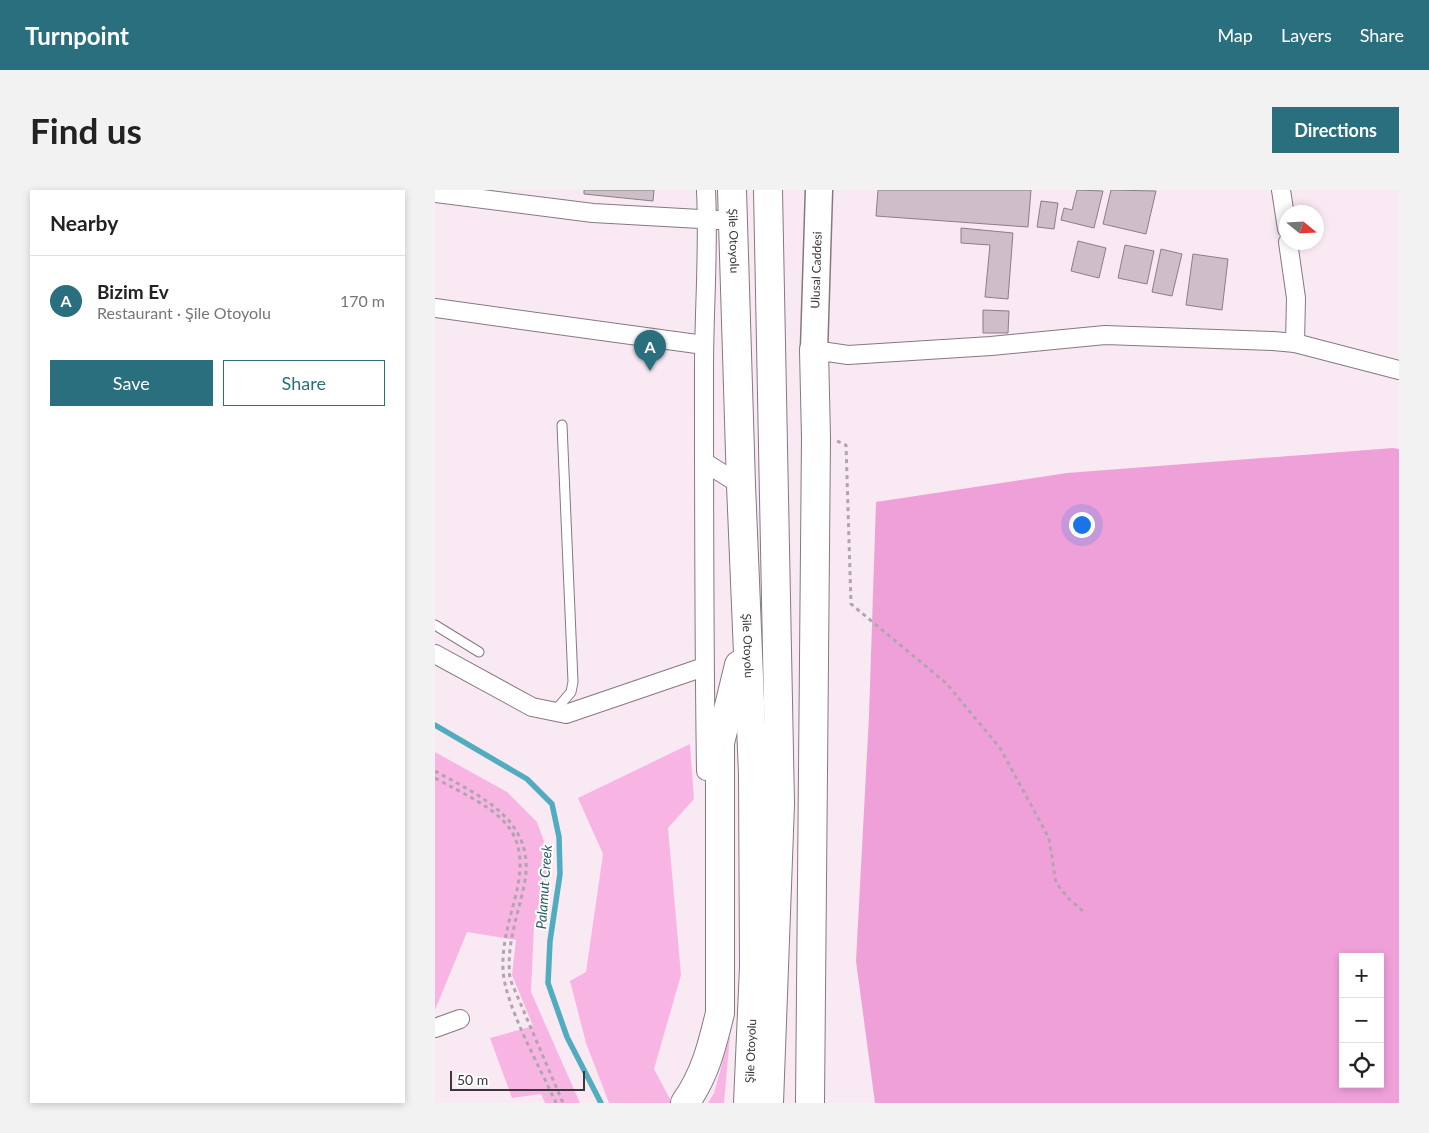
<!DOCTYPE html>
<meta charset="utf-8">
<style>
body{margin:0;font-family:Lato,sans-serif;background:#f2f2f2;color:#222}
.controls{position:absolute;right:15px;bottom:15px;display:grid;overflow:hidden;border-radius:0px;box-shadow:0 2px 8px #0003}
.controls button{width:45px;height:45px;display:grid;place-items:center;padding:0;border:0;border-bottom:1px solid #e0e0e0;background:#fff;color:#222;font:25px sans-serif}
.compass{position:absolute;left:844px;top:15px;width:45px;height:45px;border-radius:50%;background:#fff;box-shadow:0 2px 8px #0003;rotate:108deg}
.scale{position:absolute;left:15px;bottom:12px;width:135px;box-sizing:border-box;padding-left:5px;border:2px solid #3d373b;border-top:0;font-size:14px;line-height:18px;white-space:nowrap;color:#3d373b;-webkit-text-stroke:4px #fff;paint-order:stroke}
.you{position:absolute;left:646px;top:334px;width:18px;height:18px;margin:-12px;border:4px solid #fff;border-radius:50%;background:#1a73e8;box-shadow:0 0 0 8px #1a73e833}
.badge{display:grid;place-items:center;width:32px;height:32px;border-radius:50%;background:#296f7d;color:#fff;font-size:16px;font-weight:700}
.pin{position:absolute;translate:-50% -41px;filter:drop-shadow(0 1px 2px #0008)}
.pin::after{content:'';position:absolute;top:26px;width:18px;height:15px;background:inherit;clip-path:polygon(0 0,100% 0,50% 100%)}
.list{margin:0;padding:0;list-style:none}
h2{display:flex;justify-content:space-between;align-items:center;height:65px;margin:0;padding:0 20px;font-size:21px}
h2 small{font-size:16px;font-weight:400;color:#767676}
.list li{display:grid;grid-template-columns:32px 1fr auto;gap:15px;align-items:center;box-sizing:border-box;height:90px;padding:0 20px;border-top:1px solid #e0e0e0}
.list b{display:block;font-size:19px;white-space:nowrap}
.list p{margin:0;font-size:16px;white-space:nowrap;color:#767676}
.list em{font-size:16px;font-style:normal;color:#767676}
.actions{display:flex;gap:10px;padding:15px 20px}
.actions a{flex:1;padding:11px 0;border:1px solid #296f7d;border-radius:0px;text-align:center;font-size:18px;color:#296f7d}
.actions .main{background:#296f7d;color:#fff}
.icon{flex:none;width:28px;height:28px;fill:none;stroke:currentColor;stroke-width:2;stroke-linecap:round;stroke-linejoin:round}
.map{position:relative;flex:none;width:964px;height:913px;overflow:hidden;border-radius:0px}
header{display:flex;align-items:center;gap:30px;box-sizing:border-box;height:70px;padding:0 25px;background:#296f7d;color:#fff}
header strong{font-size:24px}
nav{display:flex;gap:28px;margin-inline-start:auto;font-size:18px}
.intro{display:flex;align-items:center;justify-content:space-between;box-sizing:border-box;height:120px;padding:0 30px}
h1{margin:0;font-size:35px}
.button{padding:12px 22px;border-radius:0px;background:#296f7d;color:#fff;font-size:18px;font-weight:700}
main{display:flex;gap:30px;padding:0 30px}
aside{flex:1;background:#fff;border-radius:0px;box-shadow:0 2px 8px #0003}
.map>svg:first-child{display:block}
</style>
<header>
<strong>Turnpoint</strong>
<nav><a>Map</a><a>Layers</a><a>Share</a></nav>
</header>
<div class="intro"><h1>Find us</h1><a class="button">Directions</a></div>
<main>
<aside>
<h2>Nearby<small></small></h2>
<ul class="list">
<li><span class="badge">A</span><div><b>Bizim Ev</b><p>Restaurant · Şile Otoyolu</p></div><em>170 m</em></li>
</ul>
<div class="actions"><a class="main">Save</a><a>Share</a></div>
</aside>
<div class="map">
<svg width="964" height="913" viewBox="0 0 964 913">
<rect width="100%" height="100%" fill="#f8e9f3"/>
<g fill="#f8b5e4">
<path d="M255 554 259 609 233 638 246 785 219 879 237 913H174L151 853 135 791 151 782 168 664 143 608Z"/>
<path d="M0 562 72 602 102 632 116 671 99 735 96 802 145 913H110L106 904 77 908 55 848 98 836 77 785 81 750 32 742 0 820Z"/>
<path d="M295 845 289 913H273L279 903Z"/>
</g>
<path fill="#f0a0d9" fill-rule="evenodd" d="M958 258 964 259V913H440L421 771 434 526 441 312 632 283ZM908 767H945V894H908Z"/>
<g fill="none" stroke-linecap="round" stroke-linejoin="round">
<path stroke="#51acbf" stroke-width="5.5" d="M0 535 92 589 117 614 124 647 125 684 115 751 113 793 132 847 166 913"/>
</g>
<g fill="#cdbec7" stroke="#8c7e87">
<path d="M149 0H219L218 11 149 4Z"/>
<path d="M443 0H596L593 37 441 26Z"/>
<path d="M642 0 668 1 659 38 626 30 629 18 637 20Z"/>
<path d="M676 0 721 1 711 44 668 34Z"/>
<path d="M606 11 623 13 619 39 602 37Z"/>
<path d="M526 38 578 43 573 109 550 107 555 55 526 53Z"/>
<path d="M643 51 671 58 664 88 636 81Z"/>
<path d="M690 55 719 61 712 94 683 88Z"/>
<path d="M726 59 747 64 737 106 717 102Z"/>
<path d="M758 64 793 69 787 120 751 115Z"/>
<path d="M548 120 574 121 573 143H548Z"/>
</g>
<g fill="none" stroke-linecap="round" stroke-linejoin="round">
<g stroke="#867882" stroke-width="11">
<g id="lane">
<path d="M0 435 44 462"/>
<path d="M120 521 136 502 138 492 127 235"/>
</g>
</g>
<g stroke="#867882" stroke-width="20">
<g id="street">
<path d="M271 0C274 59 269 119 269 178 269 313 269 447 271 581"/>
<path d="M846 0 852 39"/>
<path d="M0 3 158 23 283 30"/>
<path d="M853 52 861 108 860 153"/>
<path d="M0 118 269 155"/>
<path d="M379 160 413 165 556 156 670 145 838 151 860 153 964 180"/>
<path d="M269 272 306 295"/>
<path d="M0 464 97 517 131 524 269 477"/>
<path d="M0 838 25 829"/>
</g>
</g>
<g stroke="#867882" stroke-width="29">
<g id="primary">
<path id="s1" d="M379 160 384 0"/>
</g>
</g>
<g stroke="#867882" stroke-width="30">
<g id="highway">
<path id="s2" d="M297 0 306 295 318 584 319 777 313 913"/>
<path d="M333 0 345 614 334 913"/>
<path d="M250 913C270 885 277 856 285 823V553L304 475"/>
<path d="M375 913 381 248 379 160"/>
</g>
</g>
<g stroke="#b1a5ad" stroke-width="3" stroke-dasharray="4 4" stroke-linecap="butt">
<path d="M402 251 411 255 416 414 511 493 565 558 614 648 621 693 634 709 650 723"/>
<path d="M0 581C47 607 103 631 89 696 82 728 71 756 75 789L128 913"/>
<path d="M0 588C58 620 100 633 80 708 74 732 67 754 68 779 69 814 106 879 121 913"/>
</g>
<use href="#lane" stroke="#fff" stroke-width="9"/>
<use href="#street" stroke="#fff" stroke-width="18"/>
<use href="#primary" stroke="#fff" stroke-width="26"/>
<use href="#highway" stroke="#fff" stroke-width="28"/>
</g>
<g text-anchor="middle" stroke-width="4" stroke-linejoin="round" paint-order="stroke">
<g font-size="12" fill="#3d373b" stroke="#fff">
<text dy="4" stroke="none"><textPath href="#s2" startOffset="51">Şile Otoyolu</textPath></text>
<text dy="4" stroke="none"><textPath href="#s1" startOffset="80">Ulusal Caddesi</textPath></text>
<text dy="4" stroke="none"><textPath href="#s2" startOffset="456">Şile Otoyolu</textPath></text>
<text transform="translate(316 861) rotate(-88)" y="4">Şile Otoyolu</text>
</g>
<g font-size="14" font-style="italic" fill="#255c67" stroke="#fff">
<text transform="translate(109 697) rotate(-86)" y="5">Palamut Creek</text>
</g>
</g>
</svg>
<div class="controls">
<button>+</button>
<button>−</button>
<button><svg class="icon" aria-label="locate" viewBox="0 0 24 24"><circle cx="12" cy="12" r="6"/><path d="M12 2v4M12 18v4M2 12h4M18 12h4"/></svg></button>
</div>
<svg class="compass" viewBox="-18 -18 36 36"><path d="M0-13l5 13h-10z" fill="#e53935"/><path d="M0 13l5-13h-10z" fill="#767676"/></svg>
<div class="scale">50 m</div>
<div class="you"></div>
<div class="pin badge" style="left:215px;top:181px">A</div>
</div>
</main>
